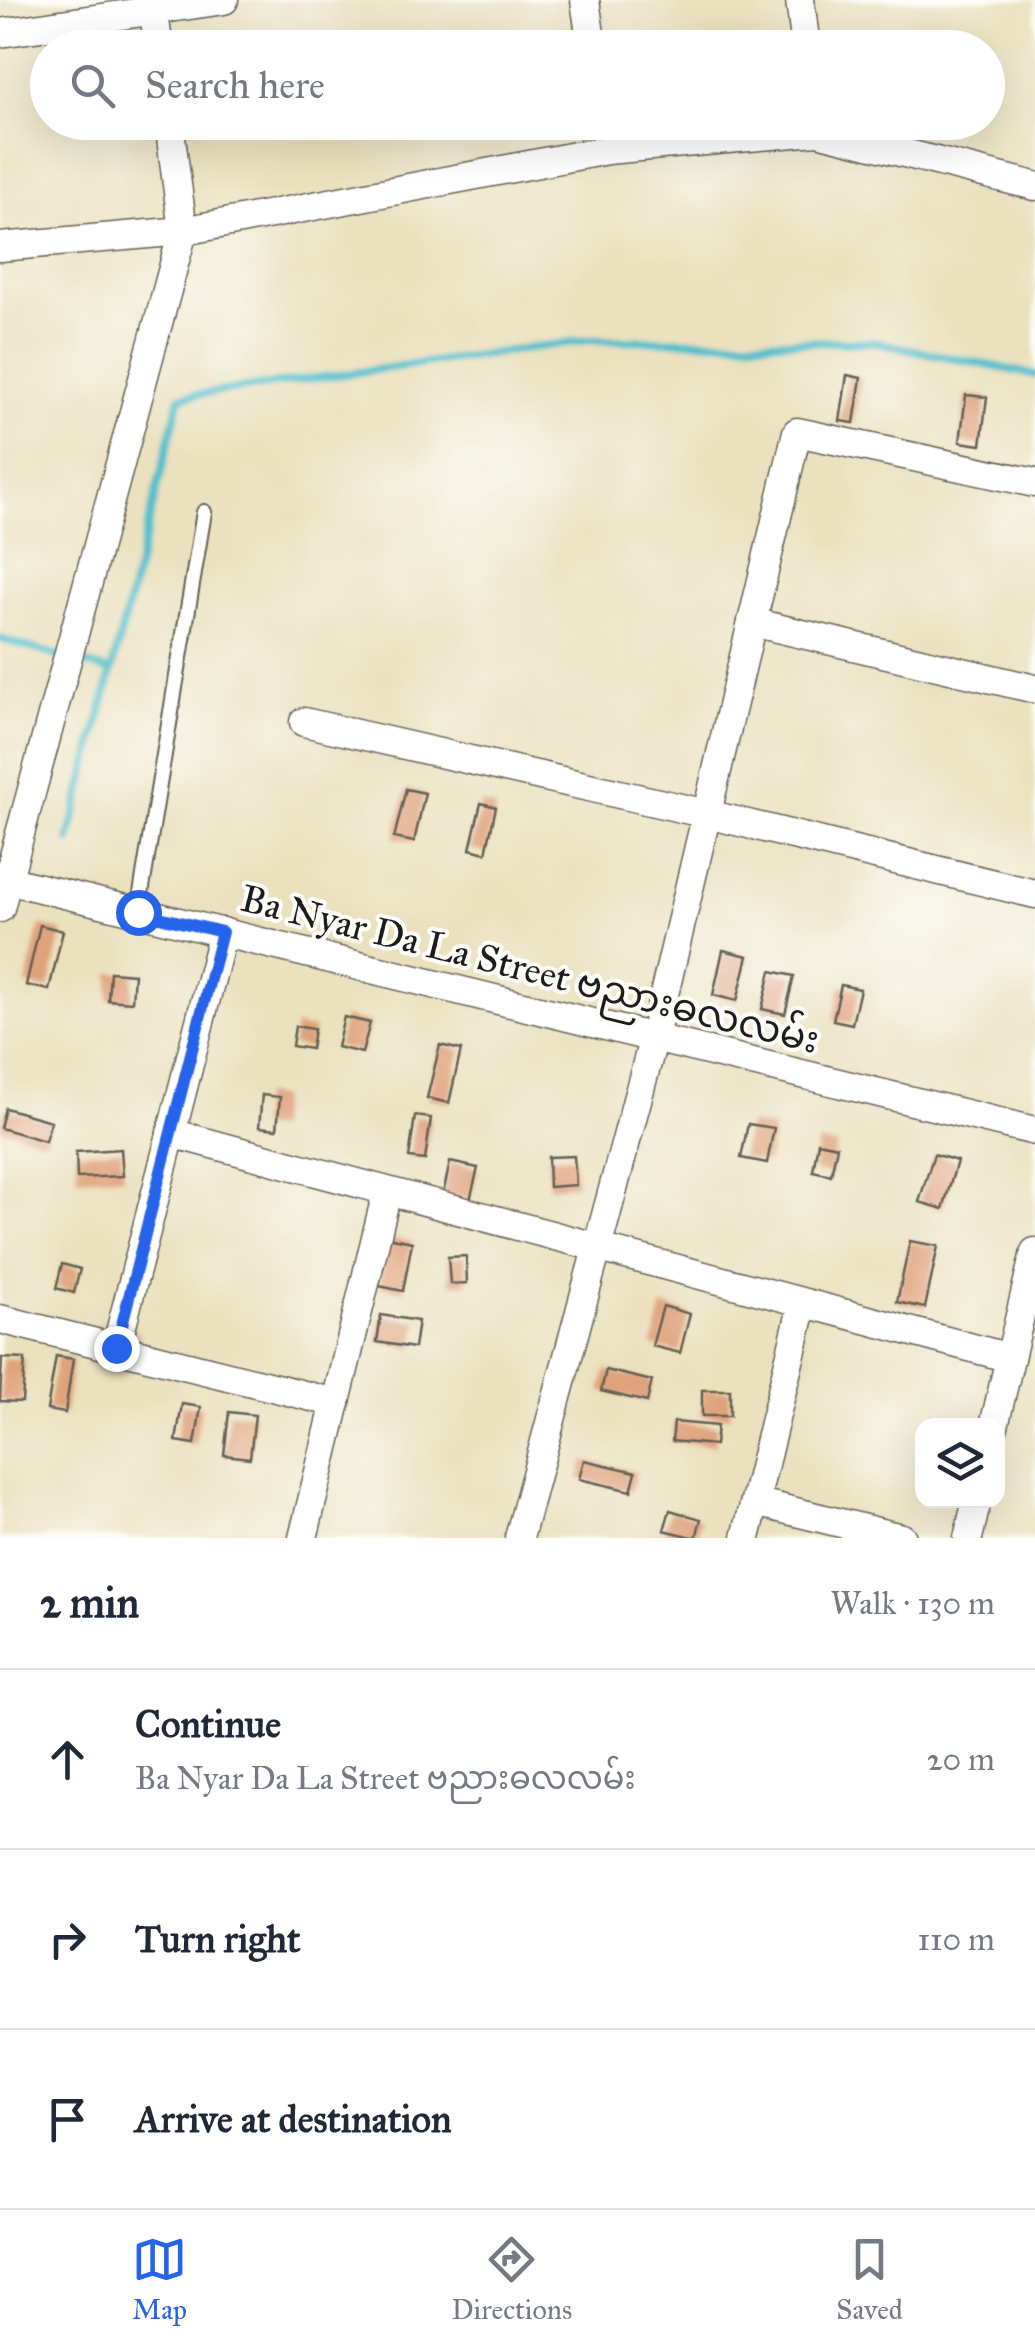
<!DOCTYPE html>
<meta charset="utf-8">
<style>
body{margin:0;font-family:"IM FELL Great Primer","Noto Sans Myanmar",serif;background:#f6f6f7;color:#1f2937}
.controls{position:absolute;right:30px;bottom:30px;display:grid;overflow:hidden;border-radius:20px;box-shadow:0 10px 40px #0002}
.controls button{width:90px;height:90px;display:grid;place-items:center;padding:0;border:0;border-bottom:2px solid #e0e1e3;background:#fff;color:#1f2937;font:50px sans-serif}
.stop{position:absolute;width:30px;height:30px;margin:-22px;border:8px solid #2563eb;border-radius:50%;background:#fff}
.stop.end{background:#2563eb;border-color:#fff;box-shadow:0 2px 10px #0008}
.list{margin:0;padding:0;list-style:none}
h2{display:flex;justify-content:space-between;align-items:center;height:130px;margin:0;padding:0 40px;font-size:42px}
h2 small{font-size:32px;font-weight:400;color:#747a83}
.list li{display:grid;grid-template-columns:65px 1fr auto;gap:30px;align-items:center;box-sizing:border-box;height:180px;padding:0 40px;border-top:2px solid #e0e1e3}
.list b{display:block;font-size:38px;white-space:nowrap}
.list p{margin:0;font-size:32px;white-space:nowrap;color:#747a83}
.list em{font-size:32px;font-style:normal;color:#747a83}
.icon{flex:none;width:55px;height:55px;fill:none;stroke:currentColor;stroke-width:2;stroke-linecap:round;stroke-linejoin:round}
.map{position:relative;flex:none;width:1035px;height:1538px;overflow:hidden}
.search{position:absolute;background:#fff;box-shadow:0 10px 40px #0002;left:30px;right:30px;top:30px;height:110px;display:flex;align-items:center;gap:25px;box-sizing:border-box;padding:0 35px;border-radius:55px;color:#747a83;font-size:38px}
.sheet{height:670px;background:#fff}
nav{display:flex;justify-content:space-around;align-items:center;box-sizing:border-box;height:140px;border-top:2px solid #e0e1e3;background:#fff;font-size:28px;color:#747a83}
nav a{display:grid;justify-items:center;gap:5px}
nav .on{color:#2563eb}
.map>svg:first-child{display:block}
</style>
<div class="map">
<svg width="1035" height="1538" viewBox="0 0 1035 1538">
<rect width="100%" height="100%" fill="#fdfcf7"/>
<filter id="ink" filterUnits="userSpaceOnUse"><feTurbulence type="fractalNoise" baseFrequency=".01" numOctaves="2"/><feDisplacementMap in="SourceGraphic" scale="20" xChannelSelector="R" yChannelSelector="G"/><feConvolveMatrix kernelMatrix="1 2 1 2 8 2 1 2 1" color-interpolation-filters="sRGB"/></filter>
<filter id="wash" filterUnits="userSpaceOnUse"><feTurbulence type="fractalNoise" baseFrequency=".0048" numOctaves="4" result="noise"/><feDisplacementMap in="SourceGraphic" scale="40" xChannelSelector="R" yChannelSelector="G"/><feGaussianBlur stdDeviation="2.25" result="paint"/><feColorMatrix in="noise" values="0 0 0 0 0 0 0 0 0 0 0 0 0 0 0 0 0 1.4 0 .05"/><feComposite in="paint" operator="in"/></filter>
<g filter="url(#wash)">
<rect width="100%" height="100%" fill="#ebe1be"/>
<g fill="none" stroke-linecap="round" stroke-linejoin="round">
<g stroke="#52bfcb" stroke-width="8">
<path d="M0 639 110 671"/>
<path d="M69 840 180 397 589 340 875 342 1035 375"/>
</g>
</g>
<g id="blocks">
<g fill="#dfa27c">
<path d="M847 375 861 378 854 423 840 421Z"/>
<path d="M966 395 987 397 981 445 960 442Z"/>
<path d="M406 789 425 793 414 842 394 838Z"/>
<path d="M481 803 496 807 486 853 470 849Z"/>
<path d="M40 925 63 931 49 990 26 985Z"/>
<path d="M723 950 748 956 737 1001 713 995Z"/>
<path d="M771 971 794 976 785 1014 762 1009Z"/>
<path d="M110 972 134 974 132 1002 108 1000Z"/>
<path d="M841 985 860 989 852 1024 833 1020Z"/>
<path d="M344 1017 370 1023 362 1053 337 1047Z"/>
<path d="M295 1026 314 1029 311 1049 292 1046Z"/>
<path d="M440 1045 461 1050 449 1103 427 1098Z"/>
<path d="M262 1095 280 1097 277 1129 259 1127Z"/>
<path d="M5 1108 51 1121 45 1141 0 1128Z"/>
<path d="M415 1116 431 1118 425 1160 409 1158Z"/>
<path d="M748 1124 774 1128 767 1163 741 1158Z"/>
<path d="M818 1142 837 1146 831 1175 813 1171Z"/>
<path d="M121 1149 123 1176 77 1178 76 1152Z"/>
<path d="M934 1154 957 1161 943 1209 919 1202Z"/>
<path d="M574 1156 576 1185 549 1187 548 1157Z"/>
<path d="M450 1162 478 1168 470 1200 443 1194Z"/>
<path d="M388 1237 412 1242 403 1291 379 1286Z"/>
<path d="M910 1241 938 1246 925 1308 897 1302Z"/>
<path d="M466 1256 467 1283 450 1284 448 1257Z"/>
<path d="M62 1264 80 1269 74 1293 56 1288Z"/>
<path d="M663 1306 690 1314 680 1353 652 1346Z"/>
<path d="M381 1315 418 1321 414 1348 377 1342Z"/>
<path d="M56 1356 73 1359 65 1413 47 1410Z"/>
<path d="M2 1358 25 1359 22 1402 0 1401Z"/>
<path d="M606 1370 652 1381 647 1402 601 1391Z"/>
<rect x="702" y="1390" width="28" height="26"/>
<path d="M182 1404 201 1407 195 1444 176 1441Z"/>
<path d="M229 1412 255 1415 250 1458 224 1455Z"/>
<path d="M674 1422 717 1426 715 1445 672 1441Z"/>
<path d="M584 1460 636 1472 631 1491 579 1479Z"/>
<path d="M670 1510 701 1519 696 1538 664 1530Z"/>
</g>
</g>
</g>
<g filter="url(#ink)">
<use href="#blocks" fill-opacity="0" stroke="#646155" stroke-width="2.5"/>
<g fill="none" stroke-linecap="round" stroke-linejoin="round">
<g stroke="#646155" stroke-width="18">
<path id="lane" d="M138 912 204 512"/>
</g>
<g stroke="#646155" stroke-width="31">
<g id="street">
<path d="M152 0 159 48"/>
<path d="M585 0 592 48"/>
<path d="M800 0 806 48"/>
<path d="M0 33 224 0"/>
<path d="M0 247 183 231 607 150 817 131 1035 186"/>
<path d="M752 622 1035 689"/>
<path d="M304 722 707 814 1035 894"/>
<path d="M7 880 1035 1131"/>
<path d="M0 908 183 231 169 122"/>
<path d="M171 1133 1010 1358"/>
<path d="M0 1319 336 1403"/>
<path d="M116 1348 223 932"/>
<path d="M994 1426 1035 1252"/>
<path d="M755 1502 902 1538"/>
<path d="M303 1538 387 1192"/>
<path d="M519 1538 654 1037 797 432 1035 483"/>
<path d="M746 1538 803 1304"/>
<path d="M968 1538 977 1500"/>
</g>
</g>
<use href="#lane" stroke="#fff" stroke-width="14"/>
<use href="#street" stroke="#fff" stroke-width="28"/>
</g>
</g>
<g fill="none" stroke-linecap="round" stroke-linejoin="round" filter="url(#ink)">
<path stroke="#2563eb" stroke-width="12" d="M116 1348 222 932 138 912"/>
</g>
<g text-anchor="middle" stroke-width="8" stroke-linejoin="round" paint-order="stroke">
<g font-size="38" fill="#1c1c1c" stroke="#fdfcf7">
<text transform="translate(530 969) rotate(14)" y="13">Ba Nyar Da La Street ဗညားဓလလမ်း</text>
</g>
</g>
</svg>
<div class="controls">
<button><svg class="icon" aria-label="layers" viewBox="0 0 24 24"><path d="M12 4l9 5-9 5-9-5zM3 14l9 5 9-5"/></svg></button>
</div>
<div class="stop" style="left:138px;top:912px"></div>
<div class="stop end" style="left:116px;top:1348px"></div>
<div class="search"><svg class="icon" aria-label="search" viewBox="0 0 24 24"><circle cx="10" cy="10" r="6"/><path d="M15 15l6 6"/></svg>Search here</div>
</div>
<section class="sheet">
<h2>2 min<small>Walk · 130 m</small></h2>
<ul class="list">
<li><svg class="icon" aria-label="ahead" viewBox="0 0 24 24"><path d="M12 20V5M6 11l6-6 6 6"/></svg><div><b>Continue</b><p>Ba Nyar Da La Street ဗညားဓလလမ်း</p></div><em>20 m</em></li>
<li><svg class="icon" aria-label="right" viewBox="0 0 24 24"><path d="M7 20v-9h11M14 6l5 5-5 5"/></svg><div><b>Turn right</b></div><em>110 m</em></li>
<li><svg class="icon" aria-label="arrive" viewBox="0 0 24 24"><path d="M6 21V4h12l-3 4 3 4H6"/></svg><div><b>Arrive at destination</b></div></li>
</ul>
</section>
<nav>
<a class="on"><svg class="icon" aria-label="map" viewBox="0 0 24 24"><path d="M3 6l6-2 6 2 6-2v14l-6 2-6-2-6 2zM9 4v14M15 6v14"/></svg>Map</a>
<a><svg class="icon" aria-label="directions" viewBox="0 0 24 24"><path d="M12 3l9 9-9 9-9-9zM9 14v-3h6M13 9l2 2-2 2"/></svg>Directions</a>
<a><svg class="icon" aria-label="saved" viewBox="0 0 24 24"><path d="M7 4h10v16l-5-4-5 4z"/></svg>Saved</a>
</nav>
